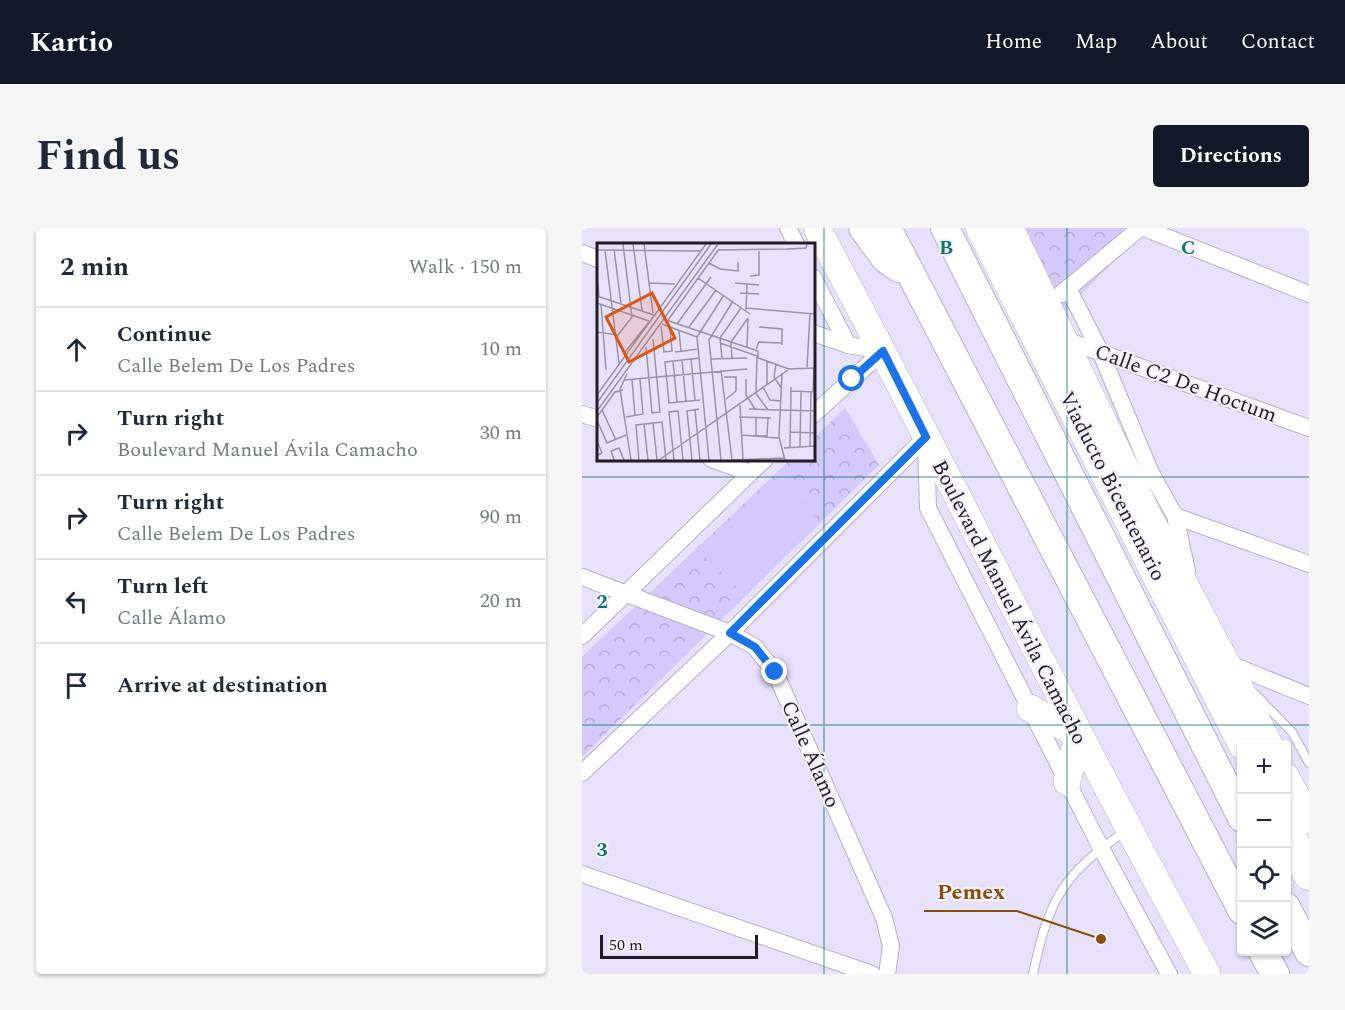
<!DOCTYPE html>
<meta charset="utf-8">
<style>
body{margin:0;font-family:Spectral,serif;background:#f6f6f7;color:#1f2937}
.controls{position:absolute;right:18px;bottom:18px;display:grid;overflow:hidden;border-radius:6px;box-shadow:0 2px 4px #0004}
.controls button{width:54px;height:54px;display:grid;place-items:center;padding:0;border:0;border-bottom:2px solid #e0e1e3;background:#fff;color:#1f2937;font:30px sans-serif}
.scale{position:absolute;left:18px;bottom:15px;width:158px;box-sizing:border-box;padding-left:6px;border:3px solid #201d27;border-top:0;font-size:16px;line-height:21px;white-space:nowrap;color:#201d27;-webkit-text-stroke:4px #f4f1fc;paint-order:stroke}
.stop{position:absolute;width:18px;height:18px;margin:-14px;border:4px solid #1a73e8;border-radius:50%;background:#fff}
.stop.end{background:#1a73e8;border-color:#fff;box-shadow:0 2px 6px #0008}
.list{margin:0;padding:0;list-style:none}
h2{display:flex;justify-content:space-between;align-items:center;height:78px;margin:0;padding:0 24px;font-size:26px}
h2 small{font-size:20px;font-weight:400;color:#747a83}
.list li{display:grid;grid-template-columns:39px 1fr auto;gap:18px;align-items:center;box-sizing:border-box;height:84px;padding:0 24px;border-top:2px solid #e0e1e3}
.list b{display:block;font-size:22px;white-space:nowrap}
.list p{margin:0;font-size:20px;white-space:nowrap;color:#747a83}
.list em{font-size:20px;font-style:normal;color:#747a83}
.icon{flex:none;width:33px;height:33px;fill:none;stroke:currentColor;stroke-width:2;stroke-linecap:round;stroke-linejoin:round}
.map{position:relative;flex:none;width:727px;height:746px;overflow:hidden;border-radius:6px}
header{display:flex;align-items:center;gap:36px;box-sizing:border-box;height:84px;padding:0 30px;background:#111827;color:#fff}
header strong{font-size:28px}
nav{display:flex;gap:33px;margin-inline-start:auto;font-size:21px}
.intro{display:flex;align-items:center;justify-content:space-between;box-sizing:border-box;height:144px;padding:0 36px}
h1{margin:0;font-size:42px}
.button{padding:15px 27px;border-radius:6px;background:#111827;color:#fff;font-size:21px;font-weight:700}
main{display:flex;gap:36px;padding:0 36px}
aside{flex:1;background:#fff;border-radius:6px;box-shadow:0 2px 4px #0004}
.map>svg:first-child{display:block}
</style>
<header>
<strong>Kartio</strong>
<nav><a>Home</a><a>Map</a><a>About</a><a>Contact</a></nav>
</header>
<div class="intro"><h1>Find us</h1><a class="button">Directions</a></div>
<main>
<aside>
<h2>2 min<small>Walk · 150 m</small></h2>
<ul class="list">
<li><svg class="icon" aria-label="ahead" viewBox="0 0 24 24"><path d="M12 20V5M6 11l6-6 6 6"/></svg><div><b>Continue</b><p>Calle Belem De Los Padres</p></div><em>10 m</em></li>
<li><svg class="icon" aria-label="right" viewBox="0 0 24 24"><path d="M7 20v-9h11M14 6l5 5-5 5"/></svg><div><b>Turn right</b><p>Boulevard Manuel Ávila Camacho</p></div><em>30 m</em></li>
<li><svg class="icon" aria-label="right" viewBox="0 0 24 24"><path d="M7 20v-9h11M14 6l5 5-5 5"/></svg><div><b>Turn right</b><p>Calle Belem De Los Padres</p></div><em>90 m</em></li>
<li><svg class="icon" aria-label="left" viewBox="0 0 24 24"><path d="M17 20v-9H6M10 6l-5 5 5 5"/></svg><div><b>Turn left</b><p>Calle Álamo</p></div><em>20 m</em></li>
<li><svg class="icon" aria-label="arrive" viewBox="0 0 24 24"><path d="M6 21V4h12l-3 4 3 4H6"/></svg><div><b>Arrive at destination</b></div></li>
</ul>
</aside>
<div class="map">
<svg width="727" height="746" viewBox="0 0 727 746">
<defs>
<pattern id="park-crowns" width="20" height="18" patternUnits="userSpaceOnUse" patternTransform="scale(1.5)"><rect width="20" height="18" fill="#d5c8fb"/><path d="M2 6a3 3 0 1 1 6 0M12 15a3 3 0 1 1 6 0" fill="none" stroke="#b7abd7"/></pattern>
</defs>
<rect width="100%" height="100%" fill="#e8e1fc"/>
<g fill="url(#park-crowns)">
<path d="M432 0H565L472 93Z"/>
<path d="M263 180 297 237 0 529V429L209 231H231V211Z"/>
</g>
<path fill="#d5c8fb" d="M197 251 237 292 162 367 122 327Z"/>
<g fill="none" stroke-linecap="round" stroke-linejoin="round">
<g stroke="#b5afc9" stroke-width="10">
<g id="service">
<path d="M672 465 710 504 727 535"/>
<path d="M451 746C467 670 481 646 545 602"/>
</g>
</g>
<g stroke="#b5afc9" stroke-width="18">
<g id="minor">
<path d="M206 0 214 16"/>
<path d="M562 0 727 66"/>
<path d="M0 25 16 31"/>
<path d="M231 49 266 117 301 123"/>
<path d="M486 60 518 123 569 245 593 288 605 343"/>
<path d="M479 66 558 0"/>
<path d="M231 105 266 117"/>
<path d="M481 111 727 200"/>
<path d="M0 186 16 191"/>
<path d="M231 187 301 123"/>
<path d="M344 216 346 280 519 620 587 746"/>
<path d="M129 231 168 245"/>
<path d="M593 288 727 336"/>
<path d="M0 349 148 405 173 419 193 444 302 690 309 718 305 746"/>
<path d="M0 408 183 231"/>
<path d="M645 435 727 468"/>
<path d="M0 545 148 405 344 209"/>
<path d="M0 646 290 746"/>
</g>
</g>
<g stroke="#b5afc9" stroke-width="28">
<g id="primary">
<path d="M235 0C368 247 490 500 625 746"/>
<path d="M428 0 566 287 687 516"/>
<path d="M448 480 496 507 485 554"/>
<path d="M704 549 727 592"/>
</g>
</g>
<g stroke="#b5afc9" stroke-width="30">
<g id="trunk">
<path d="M281 0 303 30 317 40"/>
<path d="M305 0 660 682"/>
<path d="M363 0 660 590"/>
<path d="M704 679 727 724"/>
<path d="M681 724 693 746"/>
</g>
</g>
<g stroke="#b5afc9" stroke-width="33">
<g id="motorway">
<path d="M400 0 662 516"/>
<path d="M704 601 727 646"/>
</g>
</g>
<use href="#service" stroke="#fff" stroke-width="8"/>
<use href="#minor" stroke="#fff" stroke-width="16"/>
<use href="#primary" stroke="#fff" stroke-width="27"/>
<use href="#trunk" stroke="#fff" stroke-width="28"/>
<use href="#motorway" stroke="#fff" stroke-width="32"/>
</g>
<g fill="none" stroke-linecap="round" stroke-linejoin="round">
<path stroke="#1a73e8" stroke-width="8" d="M193 444 173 419 148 405 344 209 301 123 270 151"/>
</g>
<path fill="none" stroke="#0f766e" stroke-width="1.5" stroke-opacity="0.55" d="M242 0V746M485 0V746M0 249H727M0 497H727"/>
<g text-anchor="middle" stroke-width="4.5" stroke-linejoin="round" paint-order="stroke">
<g font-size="21" fill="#201d27" stroke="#f4f1fc">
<text transform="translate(604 155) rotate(20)" y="7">Calle C2 De Hoctum</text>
<text transform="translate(531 258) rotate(63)" y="7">Viaducto Bicentenario</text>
<text transform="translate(428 374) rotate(63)" y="7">Boulevard Manuel Ávila Camacho</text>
<text transform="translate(229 526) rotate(66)" y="7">Calle Álamo</text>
</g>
</g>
<g transform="translate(15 15)">
<rect width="218" height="218" fill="#e8e1fc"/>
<path fill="none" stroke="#9893a7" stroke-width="1.5" d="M36 1 45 67M47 1 56 70M17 6 24 61M0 7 104 8M8 7 22 120M122 7 190 6 209 5 210 1M112 20 123 26 141 28V19M0 32 2 54M153 33 162 32V8M101 35 153 71M52 40 78 41M138 40 162 42M143 50 162 51M0 53 57 72M0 60 52 78M4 61 9 127M149 65 218 71M149 67 150 42M69 77 161 108V115L192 126 218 125M71 77 122 6M65 81 100 94M80 81 114 34M64 83 67 109 75 108 73 85M92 84 119 47M162 84 185 86V102M82 88 84 108M0 89 21 92 35 74 26 1M123 100 160 113 159 148M49 104 55 170 63 169 56 96M150 104 151 76M159 106 162 99 185 100M28 109 52 79M78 109 102 106M103 115 68 119 72 160 103 157M94 116 98 158M114 116 150 115M125 116 123 95 144 65M135 116 134 99 151 75M85 117 89 159M76 118 80 159M170 118V141M179 121 177 134 185 146M210 124 213 71M124 127 135 217M185 130 182 194 188 217M30 131 23 146 34 217M127 134H139V148L129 156M149 136V152L158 166M27 137 150 126M35 137 38 173M166 144 173 157 184 158M194 148 218 149M216 148 217 125M158 149 171 167M0 152 109 1M0 160 114 1M143 162 146 217M152 166 218 168M5 167 19 197M98 167 103 217M0 168 121 1M0 174 18 149 26 147M29 174 46 171 43 136M142 174 174 175M159 174V193H170L171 175M0 177 10 200 29 192M56 180 60 217M47 181 51 217M193 189 218 190M144 192 182 195M0 198 5 210 0 213M203 203 204 148M213 203 214 148M193 204 194 144M187 205 218 203M17 217 14 208 22 205 27 217M42 217 39 182 65 179 69 217M62 217 191 127M77 217 72 169 81 168 86 217M95 217 90 168 102 166M112 217 100 94 127 52M124 217 112 97 136 58M136 217 188 215"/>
<path fill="#de560d" fill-opacity="0.15" stroke="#de560d" stroke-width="3" d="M55 50 78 95 32 119 9 74Z"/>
<rect width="218" height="218" fill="none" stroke="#201d27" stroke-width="3"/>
</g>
<g font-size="20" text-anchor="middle" font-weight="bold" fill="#0f766e" stroke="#f4f1fc" stroke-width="4.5" stroke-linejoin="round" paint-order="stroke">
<text x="364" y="26">B</text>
<text x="606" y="26">C</text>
<text x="20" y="380">2</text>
<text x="20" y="628">3</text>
</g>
<path fill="none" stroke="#894f05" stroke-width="2" d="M519 711L435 683H342"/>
<circle fill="#894f05" stroke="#f4f1fc" stroke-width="2" cx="519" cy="711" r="6"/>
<g font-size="22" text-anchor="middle" font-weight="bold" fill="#894f05" stroke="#f4f1fc" stroke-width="4.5" stroke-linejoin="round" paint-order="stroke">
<text x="389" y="671">Pemex</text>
</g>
</svg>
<div class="controls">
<button>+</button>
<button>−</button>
<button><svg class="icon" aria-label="locate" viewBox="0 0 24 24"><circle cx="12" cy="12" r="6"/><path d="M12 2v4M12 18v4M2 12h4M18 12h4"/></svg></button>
<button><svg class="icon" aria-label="layers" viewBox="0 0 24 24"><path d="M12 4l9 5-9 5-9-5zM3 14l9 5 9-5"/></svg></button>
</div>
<div class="scale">50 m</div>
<div class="stop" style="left:270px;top:151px"></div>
<div class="stop end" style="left:193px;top:444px"></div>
</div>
</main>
